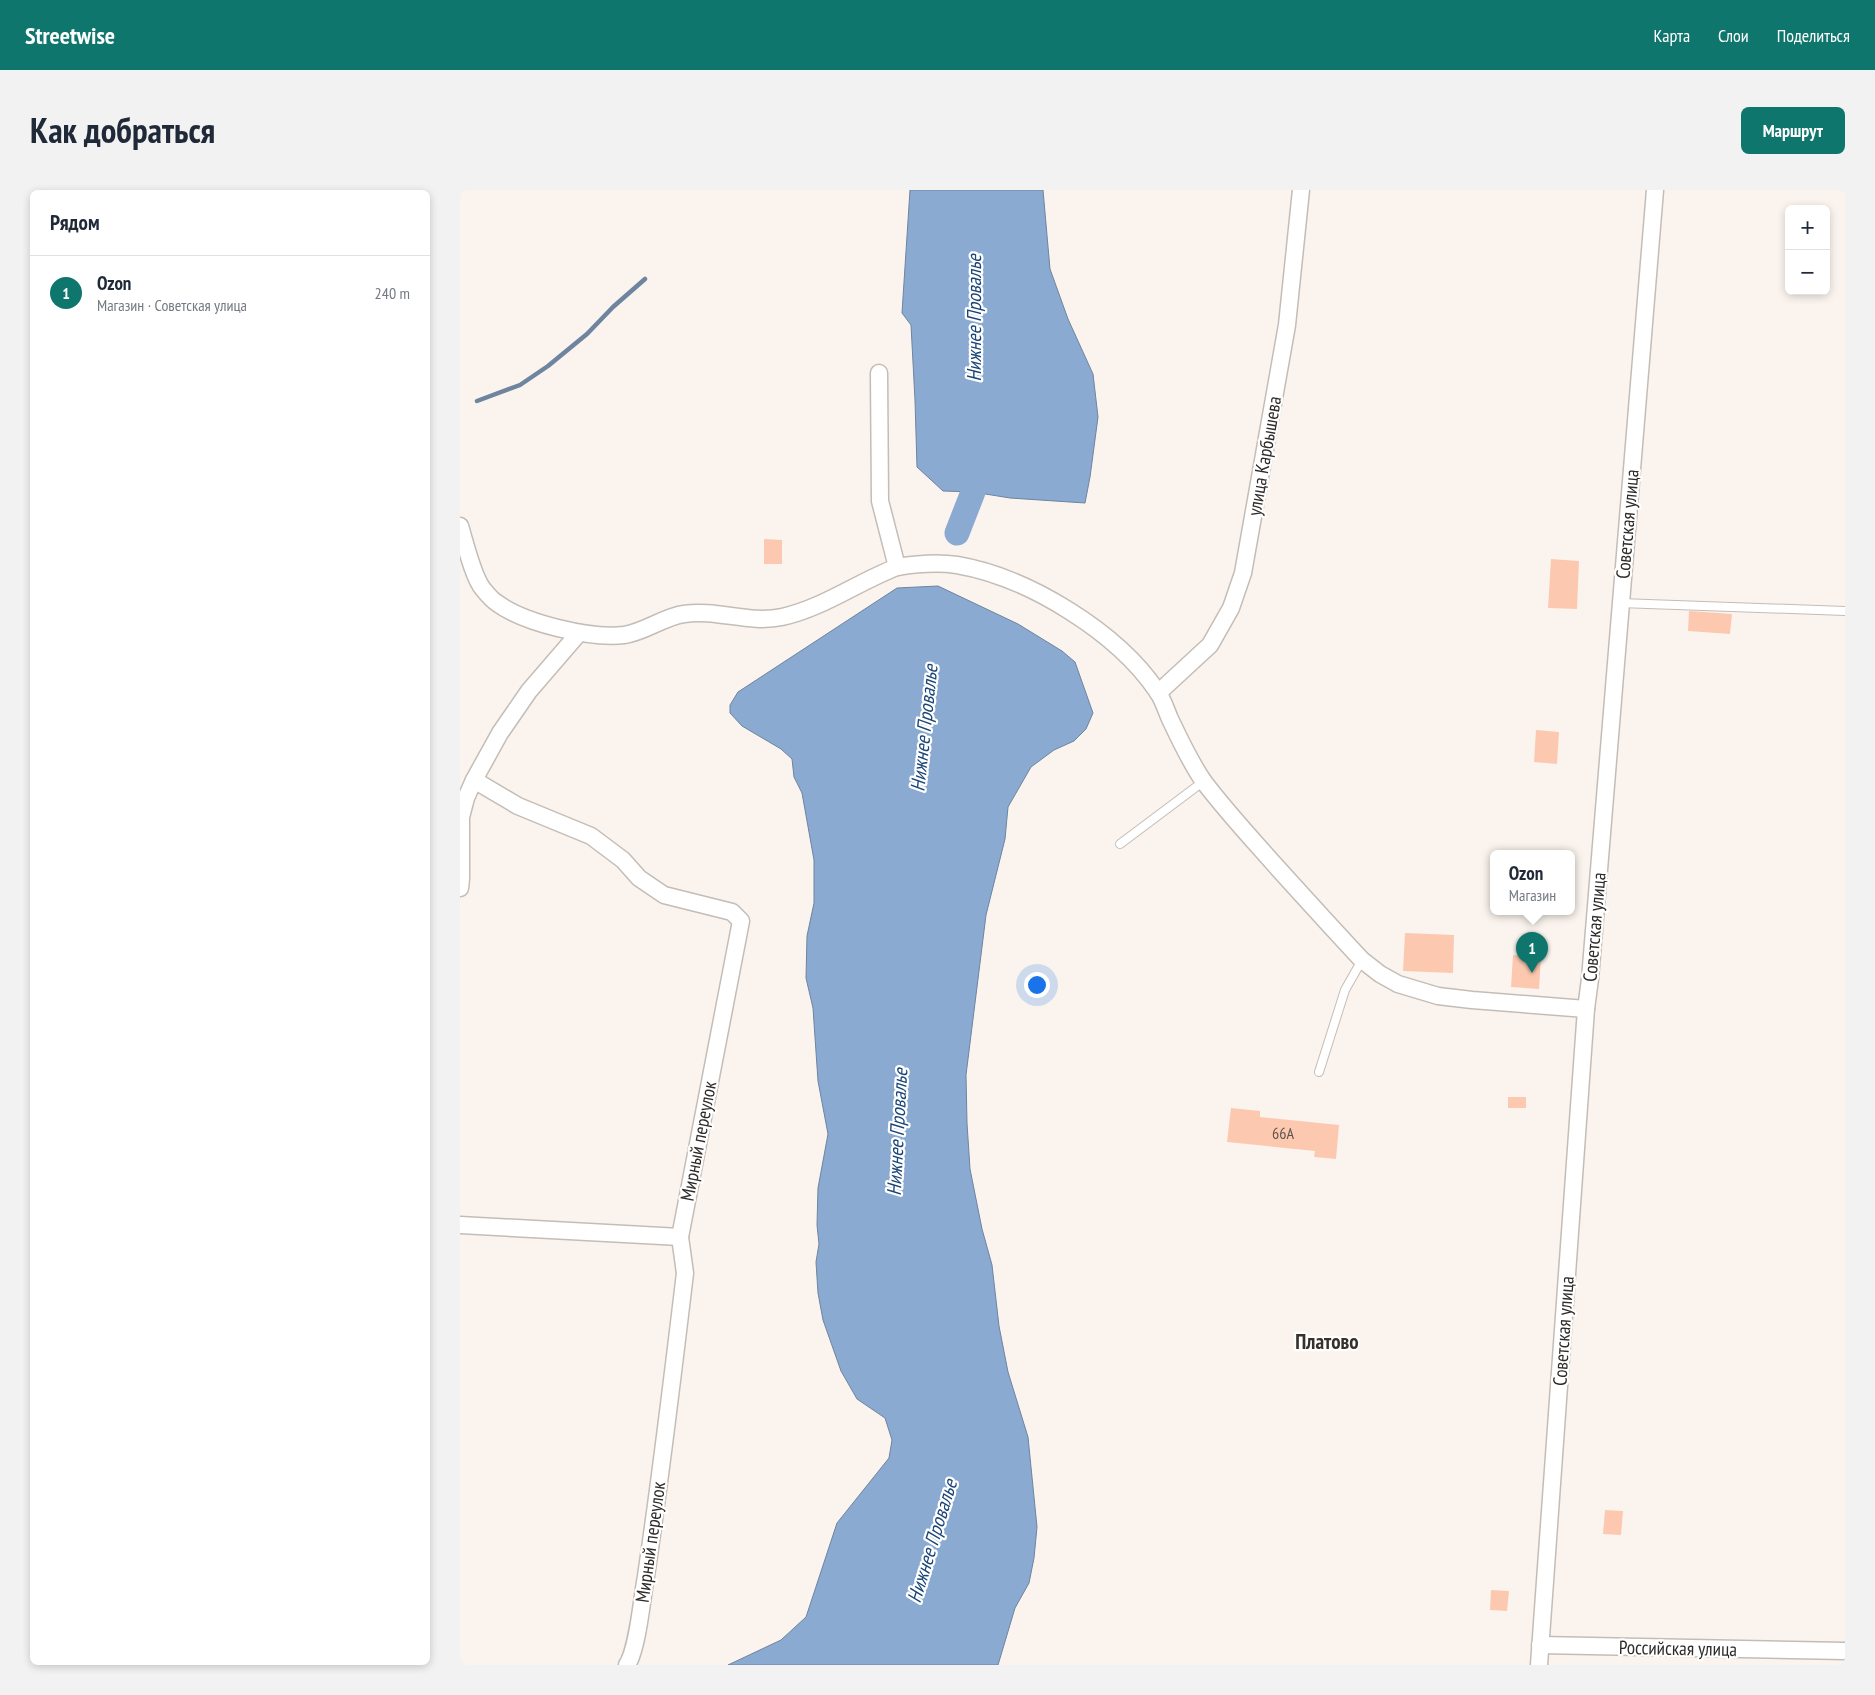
<!DOCTYPE html>
<html lang="ru">
<meta charset="utf-8">
<style>
body{margin:0;font-family:"PT Sans Narrow",sans-serif;background:#f2f2f3;color:#1f2937}
.controls{position:absolute;right:15px;top:15px;display:grid;overflow:hidden;border-radius:8px;box-shadow:0 2px 8px #0003}
.controls button{width:45px;height:45px;display:grid;place-items:center;padding:0;border:0;border-bottom:1px solid #e0e1e3;background:#fff;color:#1f2937;font:25px sans-serif}
.you{position:absolute;left:576px;top:794px;width:18px;height:18px;margin:-12px;border:4px solid #fff;border-radius:50%;background:#1a73e8;box-shadow:0 0 0 8px #1a73e833}
.badge{display:grid;place-items:center;width:32px;height:32px;border-radius:50%;background:#0f766e;color:#fff;font-size:16px;font-weight:700}
.pin{position:absolute;translate:-50% -41px;filter:drop-shadow(0 1px 2px #0008)}
.pin::after{content:'';position:absolute;top:26px;width:18px;height:15px;background:inherit;clip-path:polygon(0 0,100% 0,50% 100%)}
.popup{position:absolute;left:1030px;top:660px;width:85px;height:65px;box-sizing:border-box;display:grid;place-content:center;border-radius:8px;background:#fff;filter:drop-shadow(0 1px 4px #0005);font-size:16px;white-space:nowrap;color:#747a83}
.popup b{font-size:19px;color:#1f2937}
.popup::after{content:'';position:absolute;left:50%;top:100%;margin-left:-10px;border:10px solid transparent;border-top-color:#fff}
.list{margin:0;padding:0;list-style:none}
h2{display:flex;justify-content:space-between;align-items:center;height:65px;margin:0;padding:0 20px;font-size:21px}
h2 small{font-size:16px;font-weight:400;color:#747a83}
.list li{display:grid;grid-template-columns:32px 1fr auto;gap:15px;align-items:center;box-sizing:border-box;height:75px;padding:0 20px;border-top:1px solid #e0e1e3}
.list b{display:block;font-size:19px;white-space:nowrap}
.list p{margin:0;font-size:16px;white-space:nowrap;color:#747a83}
.list em{font-size:16px;font-style:normal;color:#747a83}
.map{position:relative;flex:none;width:1385px;height:1475px;overflow:hidden;border-radius:8px}
header{display:flex;align-items:center;gap:30px;box-sizing:border-box;height:70px;padding:0 25px;background:#0f766e;color:#fff}
header strong{font-size:24px}
nav{display:flex;gap:28px;margin-inline-start:auto;font-size:18px}
.intro{display:flex;align-items:center;justify-content:space-between;box-sizing:border-box;height:120px;padding:0 30px}
h1{margin:0;font-size:35px}
.button{padding:12px 22px;border-radius:8px;background:#0f766e;color:#fff;font-size:18px;font-weight:700}
main{display:flex;gap:30px;padding:0 30px}
aside{flex:1;background:#fff;border-radius:8px;box-shadow:0 2px 8px #0003}
.map>svg:first-child{display:block}
</style>
<header>
<strong>Streetwise</strong>
<nav><a>Карта</a><a>Слои</a><a>Поделиться</a></nav>
</header>
<div class="intro"><h1>Как добраться</h1><a class="button">Маршрут</a></div>
<main>
<aside>
<h2>Рядом<small></small></h2>
<ul class="list">
<li><span class="badge">1</span><div><b>Ozon</b><p>Магазин · Советская улица</p></div><em>240 m</em></li>
</ul>
</aside>
<div class="map">
<svg width="1385" height="1475" viewBox="0 0 1385 1475">
<rect width="100%" height="100%" fill="#fbf4ee"/>
<g fill="#8aaad1" stroke="#6e849f">
<path d="M450 0H583L590 79 608 129 633 184 638 227 630 287 625 313 550 308 513 302 483 301 457 277 455 210 451 135 442 123Z"/>
<path d="M478 396 558 434 602 461 615 472 633 523 626 539 614 551 594 560 571 577 548 617 545 649 526 725 506 885 507 933 510 979 522 1039 532 1075 539 1136 548 1182 568 1247 577 1337 574 1368 569 1393 555 1418 538 1475H268L321 1450 346 1427 377 1333 429 1268 432 1250 425 1228 397 1209 381 1181 363 1130 358 1103 356 1072 359 1054 357 1035 358 998 368 944 358 891 353 818 346 788 347 746 354 713V670L342 603 334 587 332 569 321 559 282 536 270 523V515L278 502 437 398Z"/>
</g>
<g fill="none" stroke-linecap="round" stroke-linejoin="round">
<path stroke="#6e849f" stroke-width="4.5" d="M17 211 60 195 88 176 127 144 153 117 185 89"/>
<path stroke="#8aaad1" stroke-width="25" d="M497 343 513 302V268"/>
</g>
<g fill="#fcc9b0">
<path d="M304 349 322 350V374H304Z"/>
<path d="M1091 369 1119 371 1117 419 1088 418Z"/>
<path d="M1229 421 1272 424 1270 444 1228 441Z"/>
<path d="M1076 540 1099 542 1097 574 1074 572Z"/>
<path d="M945 743 994 745 993 783 943 781Z"/>
<path d="M1053 765 1081 767 1079 799 1051 797Z"/>
<rect x="1048" y="907" width="18" height="11"/>
<path d="M771 918 800 921V927L879 935 876 969 854 967 855 961 767 952Z"/>
<path d="M1145 1320 1163 1321 1161 1345 1143 1344Z"/>
<path d="M1031 1400 1049 1401 1047 1421 1030 1420Z"/>
</g>
<g fill="none" stroke-linecap="round" stroke-linejoin="round">
<g stroke="#c4bdb7" stroke-width="10">
<g id="lane">
<path d="M1160 413 1385 421"/>
<path d="M660 654 744 591"/>
<path d="M859 882 885 800 902 770"/>
</g>
</g>
<g stroke="#c4bdb7" stroke-width="19">
<g id="street">
<path d="M0 336C5 352 13 387 23 399 27 404 32 410 37 413 64 433 130 449 164 445 185 442 203 427 224 424 257 419 289 434 322 427 363 418 398 392 437 377L420 311 419 183"/>
<path d="M437 377C456 374 477 372 497 375 568 387 657 442 697 501 703 509 706 520 710 529 720 550 730 572 744 592 766 621 791 648 815 675 844 707 873 739 902 770L920 784 938 794 978 806 1012 810 1126 819"/>
<path d="M698 503 750 455 771 418 783 383 827 135 841 0"/>
<path d="M14 590 58 616 131 646 163 670 179 688 204 705 272 722 281 731 220 1047 225 1083C213 1184 201 1285 186 1386 182 1407 178 1458 167 1475"/>
<path d="M0 698 1 689V627L6 608 14 590 40 543 69 501 119 443"/>
<path d="M0 1035 220 1047"/>
<path d="M1080 1455 1385 1461"/>
<path d="M1079 1475 1126 819 1130 789 1195 0"/>
</g>
</g>
<use href="#lane" stroke="#fff" stroke-width="8"/>
<use href="#street" stroke="#fff" stroke-width="16"/>
</g>
<g text-anchor="middle" stroke-width="4.5" stroke-linejoin="round" paint-order="stroke">
<g font-size="16" fill="#62524b">
<text x="823" y="949">66А</text>
</g>
<g font-size="19" fill="#2e2b29" stroke="#fff">
<text transform="translate(804 266) rotate(-80)" y="7">улица Карбышева</text>
<text transform="translate(1167 334) rotate(-85)" y="7">Советская улица</text>
<text transform="translate(1134 737) rotate(-85)" y="7">Советская улица</text>
<text transform="translate(238 951) rotate(-79)" y="7">Мирный переулок</text>
<text transform="translate(1103 1141) rotate(-86)" y="7">Советская улица</text>
<text transform="translate(190 1352) rotate(-82)" y="7">Мирный переулок</text>
<text transform="translate(1218 1458) rotate(1)" y="7">Российская улица</text>
</g>
<g font-size="20" font-style="italic" fill="#1a4677" stroke="#fff">
<text transform="translate(514 128) rotate(-90)" y="7">Нижнее Провалье</text>
<text transform="translate(464 538) rotate(-84)" y="7">Нижнее Провалье</text>
<text transform="translate(437 942) rotate(-87)" y="7">Нижнее Провалье</text>
<text transform="translate(472 1351) rotate(-73)" y="7">Нижнее Провалье</text>
</g>
<g font-size="21" font-weight="bold" fill="#36312c" stroke="#fff">
<text x="867" y="1159">Платово</text>
</g>
</g>
</svg>
<div class="controls">
<button>+</button>
<button>−</button>
</div>
<div class="you"></div>
<div class="pin badge" style="left:1072px;top:783px">1</div>
<div class="popup"><b>Ozon</b>Магазин</div>
</div>
</main>
